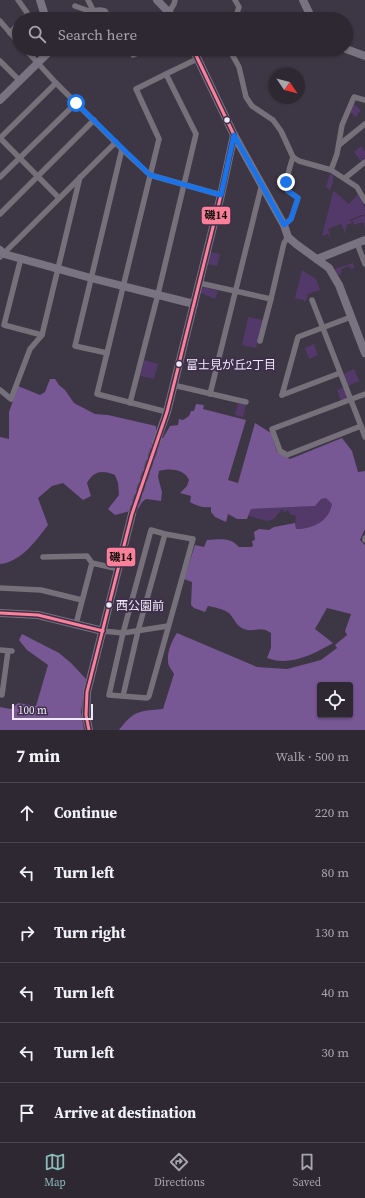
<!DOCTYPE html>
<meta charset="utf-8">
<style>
body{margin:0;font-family:"Source Serif 4","Noto Sans JP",serif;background:#36303b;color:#f1f3f6}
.controls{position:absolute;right:12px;bottom:12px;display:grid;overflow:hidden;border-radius:4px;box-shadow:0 1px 3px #0004}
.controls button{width:36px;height:36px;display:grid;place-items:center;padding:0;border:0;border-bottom:1px solid #49444e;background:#2e2833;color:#f1f3f6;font:20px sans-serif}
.compass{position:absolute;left:269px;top:68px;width:36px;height:36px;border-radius:50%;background:#2e2833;box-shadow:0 1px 3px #0004;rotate:125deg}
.scale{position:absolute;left:12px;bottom:10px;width:81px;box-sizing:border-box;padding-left:4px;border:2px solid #f0e8f9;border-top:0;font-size:11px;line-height:14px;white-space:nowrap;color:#f0e8f9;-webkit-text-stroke:3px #3e304a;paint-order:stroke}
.stop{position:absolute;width:12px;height:12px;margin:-9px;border:3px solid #1a73e8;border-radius:50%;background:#fff}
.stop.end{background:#1a73e8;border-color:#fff;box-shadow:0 1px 4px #0008}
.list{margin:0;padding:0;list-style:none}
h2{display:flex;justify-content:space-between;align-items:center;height:52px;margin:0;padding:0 16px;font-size:17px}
h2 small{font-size:13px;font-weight:400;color:#a7a6ac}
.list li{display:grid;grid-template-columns:26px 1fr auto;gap:12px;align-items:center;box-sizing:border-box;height:60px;padding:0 16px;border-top:1px solid #49444e}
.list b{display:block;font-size:15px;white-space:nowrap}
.list em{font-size:13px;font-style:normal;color:#a7a6ac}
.icon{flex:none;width:22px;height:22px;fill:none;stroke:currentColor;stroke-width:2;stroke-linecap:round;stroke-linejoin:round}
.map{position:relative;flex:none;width:365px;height:730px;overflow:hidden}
.search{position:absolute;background:#2e2833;box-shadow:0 1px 3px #0004;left:12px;right:12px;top:12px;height:44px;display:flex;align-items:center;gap:10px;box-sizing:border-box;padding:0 14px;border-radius:22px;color:#a7a6ac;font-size:15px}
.sheet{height:412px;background:#2e2833}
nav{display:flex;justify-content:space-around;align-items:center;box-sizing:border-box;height:56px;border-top:1px solid #49444e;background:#2e2833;font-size:11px;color:#a7a6ac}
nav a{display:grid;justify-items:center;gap:2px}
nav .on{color:#8bbbb9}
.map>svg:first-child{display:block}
</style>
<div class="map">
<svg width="365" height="730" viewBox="0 0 365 730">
<rect width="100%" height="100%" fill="#3d3644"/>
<g fill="#533969">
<path d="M354 104 361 110 356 117 350 112Z"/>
<path d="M361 146 365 151V158L361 161 354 152Z"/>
<path d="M330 174 333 175V182L330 190 326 187Z"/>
<path d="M334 191 349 204 358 194 365 208V214L346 221 351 220 352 223 346 225 347 228 345 229 346 233H345L341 224 328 229 331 239 328 234 322 236 333 192Z"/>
<path d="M365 215V228L363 222 354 225 352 220Z"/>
<path d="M210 252 220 254 217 266 207 264Z"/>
<path d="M353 263 354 268 351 269 349 266 341 269V274L338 275 335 269Z"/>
<path d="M302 270 316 279 320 290 308 294 306 301 295 298Z"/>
<path d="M204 287 218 291 215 299 201 293 202 288Z"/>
<path d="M248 317 263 320 256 348 242 345Z"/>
<path d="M314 344 318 355 309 359 305 348Z"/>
<path d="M144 360 158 364 154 379 140 376Z"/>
<path d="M354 369 359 381 348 386 344 376 345 373Z"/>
<path d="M344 387 348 398 341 401 337 390Z"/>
<path d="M238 403 246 405 243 417 235 415Z"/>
<path d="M326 498 332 504C329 521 313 529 296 529L295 523 296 517 295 515H291L288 510 284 513 282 509 274 519 267 521 249 516 250 509 314 506 321 499Z"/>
</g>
<g fill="#775794" fill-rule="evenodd">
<path d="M50 379H55L59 385 65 390 74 403 95 414 108 415 156 426V437L163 438 170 426 178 425 179 419 183 420 189 416 191 411H194L196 404 204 405 203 409 246 420 228 480 238 483 255 423 271 433 277 452 290 459 342 438 352 451 358 472 365 471V529L360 540 365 545V730H119C134 710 140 711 163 709L174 674C172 670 168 666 168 662 167 652 172 640 177 633L257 667 287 669 321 660 337 648 335 645 347 635 345 631 351 614 327 608 315 629 333 643C314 654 289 667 267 658L271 648V633C260 625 255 633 244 629 236 626 234 618 229 613 223 609 214 607 208 606L205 612 194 608 191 605 192 582 184 579 195 545 204 547 207 540C219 539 231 537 239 547H251L253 546 252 541 255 540 254 532 259 529 269 530 274 527 295 523 296 529C313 529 329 521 332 504L326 498 321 499 315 506 251 509 247 519H237L228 514 226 522 215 517 211 512V507C203 508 197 506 190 502L191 496 180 493 187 486 189 480C184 469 170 468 159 471L158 477 162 492 161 501 146 499 142 502 138 509 115 515 108 509 119 495 118 483 115 475C103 470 94 470 87 483L91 496 83 500 63 483 52 486 38 498 48 525C36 541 21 562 0 564V437L9 439V412L18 386 40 395 45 392ZM320 685H350V715H320Z"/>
<path d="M22 634 59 653 71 663 86 679 81 712 84 730H0V707L11 709 18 703 36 706 48 665 27 650 19 640Z"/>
</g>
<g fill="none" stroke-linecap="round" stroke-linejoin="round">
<path stroke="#58515f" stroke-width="8" stroke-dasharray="8 4" stroke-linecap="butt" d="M132 514 156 443"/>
<g stroke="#76707b" stroke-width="5.5">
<path d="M18 0 28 14 23 19"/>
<path d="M88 0 93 10"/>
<path d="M75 6 89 11 100 10 105 11 110 19"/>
<path d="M165 19 174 4 175 0"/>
<path d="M235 19 239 7 235 0"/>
<path d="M0 21 19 43"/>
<path d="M10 33 19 23"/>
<path d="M25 49 56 83 122 149 150 175 221 195"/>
<path d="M130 49 133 55 148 49"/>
<path d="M229 49 239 67 246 97 252 106 273 120 281 131 293 157"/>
<path d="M0 61 20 81"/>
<path d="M365 100 354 97 342 125 337 154 331 170 357 187 365 201"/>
<path d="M0 138 59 198"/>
<path d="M0 138 56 83"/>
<path d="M339 145 365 124"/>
<path d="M122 149 75 346 107 353 97 394 167 412"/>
<path d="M0 177 76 103"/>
<path d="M345 178 365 162"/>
<path d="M0 214 94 120"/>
<path d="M284 225 291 219 298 198 288 191C286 178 289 169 293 157L299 161 331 170"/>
<path d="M357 243 365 264"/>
<path d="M0 257 116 142"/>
<path d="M21 258 4 325 42 335"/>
<path d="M199 283 271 299 284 243 288 237"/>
<path d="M312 300 361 426"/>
<path d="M260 341 271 299"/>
<path d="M107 353 159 139 136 89 166 74"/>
<path d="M173 385 246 402"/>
<path d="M0 390 11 399 30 349 42 335 80 177"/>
<path d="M210 394 262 184"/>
<path d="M365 394 272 429 280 451 287 455 361 426 365 437"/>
<path d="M282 395 298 337 351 317"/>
<path d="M282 395 340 373"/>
<path d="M130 403 158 294 196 134 166 74 197 59"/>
<path d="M365 538V540"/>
<path d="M43 557 87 556 92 563"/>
<path d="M0 588 41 590 82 600"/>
<path d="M76 624 92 563 119 569"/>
<path d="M103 631 123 633 168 626"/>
<path d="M0 650 12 651"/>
<path d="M2 695 8 651"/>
<path d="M123 696 138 631 165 534 151 530 123 633 109 695 147 698 149 696 193 539 165 534"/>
</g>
<g stroke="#797280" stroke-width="8">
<path d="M40 0 46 19"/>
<path d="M157 0 175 19"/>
<path d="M303 0 312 19"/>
<path d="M193 49 234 135 284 225 288 237 296 244 329 268 339 285 365 353"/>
<path d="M346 49 365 56"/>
<path d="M0 100 52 49"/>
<path d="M0 250 4 254 91 278 194 304"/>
<path d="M317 259 365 240"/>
<path d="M156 443 167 412 221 195 234 135"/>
<path d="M0 613 38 615 103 631"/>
<path d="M89 730 86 715 87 692 132 514"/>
</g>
<g stroke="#3e304a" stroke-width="6">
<g id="bus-1">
<path d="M0 613 38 615 103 631"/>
<path d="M89 730 86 715 87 692 132 514 167 412 221 195 234 135 193 49"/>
</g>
</g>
<use href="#bus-1" stroke="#ff8098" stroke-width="3"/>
</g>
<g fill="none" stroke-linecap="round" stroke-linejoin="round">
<path stroke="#1a73e8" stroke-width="5" d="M76 103 150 175 221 195 234 135 284 225 291 219 298 198 288 191 286 182"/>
</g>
<g fill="#f0e8f9" stroke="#3e304a" stroke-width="1.5">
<circle cx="227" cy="120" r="3.5"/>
<circle cx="179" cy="364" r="3.5"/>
<circle cx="109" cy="605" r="3.5"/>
</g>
<g text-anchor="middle" stroke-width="4" stroke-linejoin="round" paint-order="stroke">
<g font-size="12" fill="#f0e8f9" stroke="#3e304a" text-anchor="start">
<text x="186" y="369">富士見が丘2丁目</text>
<text x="116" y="610">西公園前</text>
</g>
</g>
<g stroke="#3e304a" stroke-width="1.5">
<rect x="201" y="206" width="30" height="19" rx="4" fill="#ff8098"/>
<rect x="106" y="547" width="30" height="20" rx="4" fill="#ff8098"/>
</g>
<g font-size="11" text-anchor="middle" font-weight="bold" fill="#111">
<text x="216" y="219">磯14</text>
<text x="121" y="561">磯14</text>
</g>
</svg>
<div class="controls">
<button><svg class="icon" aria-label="locate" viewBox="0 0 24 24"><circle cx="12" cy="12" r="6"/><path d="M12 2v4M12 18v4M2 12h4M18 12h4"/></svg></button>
</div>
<svg class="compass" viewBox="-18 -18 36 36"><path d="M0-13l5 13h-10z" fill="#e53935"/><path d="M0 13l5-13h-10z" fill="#a7a6ac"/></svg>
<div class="scale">100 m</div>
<div class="stop" style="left:76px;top:103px"></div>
<div class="stop end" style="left:286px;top:182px"></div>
<div class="search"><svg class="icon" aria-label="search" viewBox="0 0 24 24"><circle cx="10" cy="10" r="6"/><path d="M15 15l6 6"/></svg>Search here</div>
</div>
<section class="sheet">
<h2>7 min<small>Walk · 500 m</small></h2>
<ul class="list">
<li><svg class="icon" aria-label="ahead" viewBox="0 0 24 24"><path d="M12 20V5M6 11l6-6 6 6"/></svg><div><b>Continue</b></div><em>220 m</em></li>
<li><svg class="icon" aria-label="left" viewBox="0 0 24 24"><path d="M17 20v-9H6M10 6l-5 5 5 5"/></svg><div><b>Turn left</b></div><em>80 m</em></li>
<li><svg class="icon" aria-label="right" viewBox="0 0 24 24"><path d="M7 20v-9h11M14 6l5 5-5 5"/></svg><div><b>Turn right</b></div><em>130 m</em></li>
<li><svg class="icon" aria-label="left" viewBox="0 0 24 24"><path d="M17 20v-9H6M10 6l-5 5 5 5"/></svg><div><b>Turn left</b></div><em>40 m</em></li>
<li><svg class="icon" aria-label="left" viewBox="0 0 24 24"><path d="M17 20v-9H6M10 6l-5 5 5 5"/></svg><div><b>Turn left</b></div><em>30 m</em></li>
<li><svg class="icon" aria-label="arrive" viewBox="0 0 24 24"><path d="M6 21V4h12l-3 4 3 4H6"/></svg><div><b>Arrive at destination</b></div></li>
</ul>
</section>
<nav>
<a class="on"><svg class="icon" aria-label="map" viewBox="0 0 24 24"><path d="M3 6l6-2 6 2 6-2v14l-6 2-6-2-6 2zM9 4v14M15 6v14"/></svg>Map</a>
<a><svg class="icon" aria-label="directions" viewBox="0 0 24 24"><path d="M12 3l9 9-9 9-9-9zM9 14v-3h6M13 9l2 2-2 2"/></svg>Directions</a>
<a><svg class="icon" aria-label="saved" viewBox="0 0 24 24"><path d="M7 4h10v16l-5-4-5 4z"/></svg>Saved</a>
</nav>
